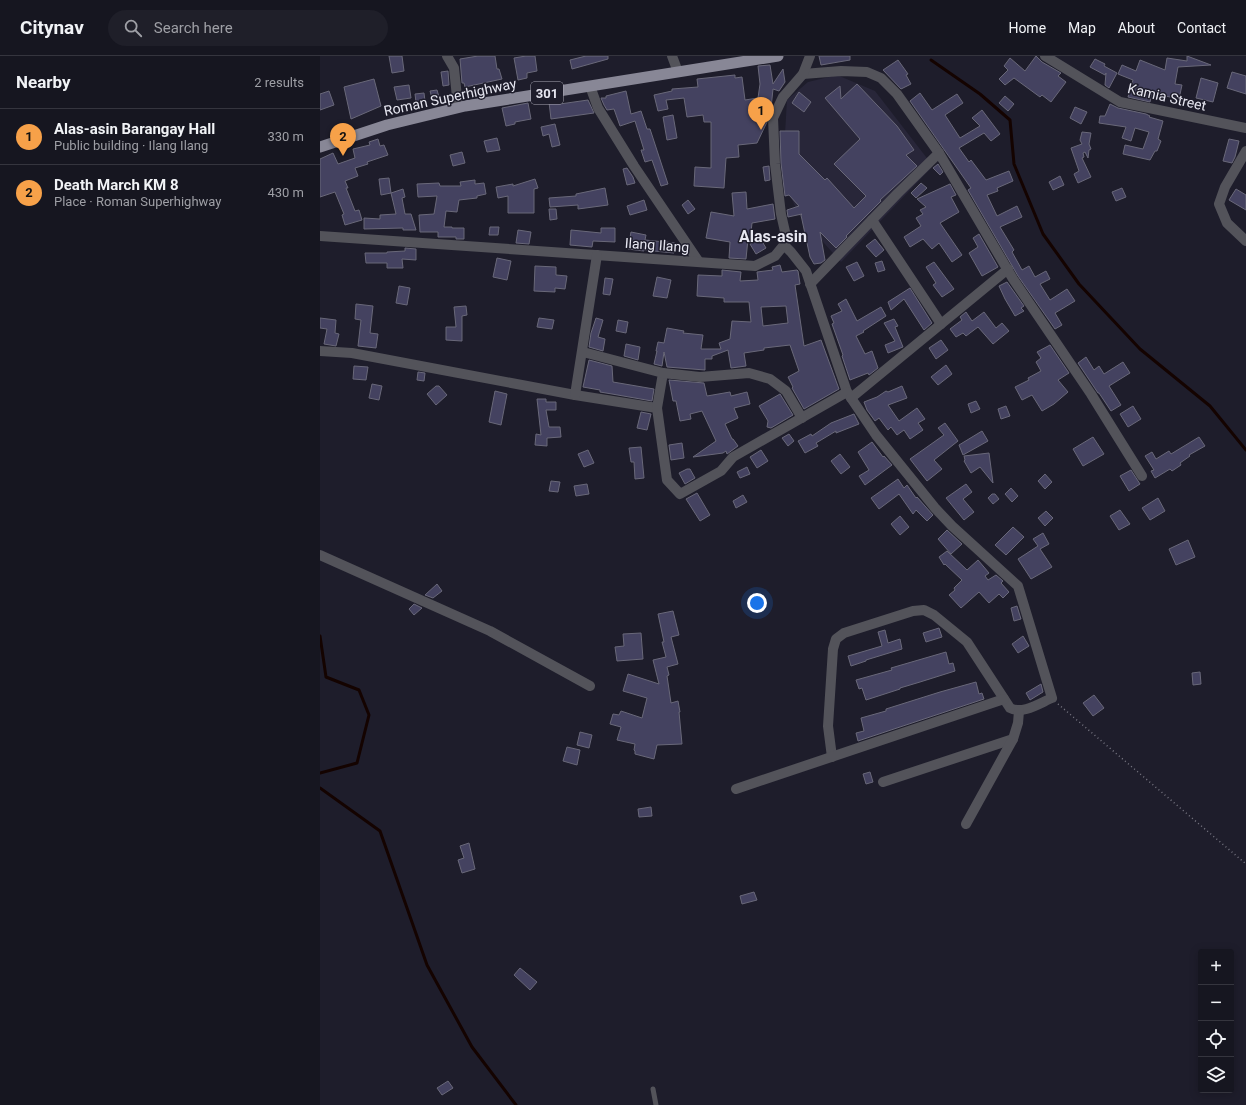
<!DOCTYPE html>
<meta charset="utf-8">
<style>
body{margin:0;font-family:Roboto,sans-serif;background:#1f1f29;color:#f1f3f6}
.controls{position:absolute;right:12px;bottom:12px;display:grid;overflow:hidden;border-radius:4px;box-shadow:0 2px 10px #0003}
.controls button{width:36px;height:36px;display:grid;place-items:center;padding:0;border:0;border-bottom:1px solid #35353e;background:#161620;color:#f1f3f6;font:20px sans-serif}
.you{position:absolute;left:437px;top:547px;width:14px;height:14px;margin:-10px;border:3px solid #fff;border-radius:50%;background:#1a73e8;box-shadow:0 0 0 6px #1a73e833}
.badge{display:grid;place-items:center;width:26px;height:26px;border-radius:50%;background:#f7a149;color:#111;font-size:13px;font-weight:700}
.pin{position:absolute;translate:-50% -33px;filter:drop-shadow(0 1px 2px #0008)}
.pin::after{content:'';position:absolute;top:21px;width:14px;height:12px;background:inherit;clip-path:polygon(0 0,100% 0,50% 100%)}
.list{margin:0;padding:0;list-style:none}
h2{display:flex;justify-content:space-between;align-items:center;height:52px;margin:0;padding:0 16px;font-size:17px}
h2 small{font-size:13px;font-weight:400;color:#9e9fa5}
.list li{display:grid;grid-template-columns:26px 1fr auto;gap:12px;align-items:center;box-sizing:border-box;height:56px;padding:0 16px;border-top:1px solid #35353e}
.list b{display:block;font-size:15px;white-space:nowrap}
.list p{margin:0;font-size:13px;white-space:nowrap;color:#9e9fa5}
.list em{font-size:13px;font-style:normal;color:#9e9fa5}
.icon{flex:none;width:22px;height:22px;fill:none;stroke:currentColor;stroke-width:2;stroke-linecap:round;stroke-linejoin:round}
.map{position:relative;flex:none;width:926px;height:1049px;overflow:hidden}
header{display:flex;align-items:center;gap:24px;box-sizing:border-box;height:56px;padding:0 20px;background:#161620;border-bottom:1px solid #35353e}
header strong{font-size:19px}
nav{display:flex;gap:22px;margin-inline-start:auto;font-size:14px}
.search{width:280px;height:36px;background:#1f1f29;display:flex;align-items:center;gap:10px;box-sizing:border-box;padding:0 14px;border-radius:22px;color:#9e9fa5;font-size:15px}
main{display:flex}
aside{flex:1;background:#161620}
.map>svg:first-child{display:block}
</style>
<header>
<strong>Citynav</strong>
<div class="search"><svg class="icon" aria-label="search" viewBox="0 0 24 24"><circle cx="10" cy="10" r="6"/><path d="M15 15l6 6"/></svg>Search here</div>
<nav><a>Home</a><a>Map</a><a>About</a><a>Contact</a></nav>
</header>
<main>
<aside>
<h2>Nearby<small>2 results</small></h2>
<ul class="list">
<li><span class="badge">1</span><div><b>Alas-asin Barangay Hall</b><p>Public building · Ilang Ilang</p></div><em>330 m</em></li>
<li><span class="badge">2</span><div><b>Death March KM 8</b><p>Place · Roman Superhighway</p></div><em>430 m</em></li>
</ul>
</aside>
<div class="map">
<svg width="926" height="1049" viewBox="0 0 926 1049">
<rect width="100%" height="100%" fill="#1e1d2b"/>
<path fill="#282639" d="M517 19 555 35 613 110 521 206 479 159 470 139 465 77 467 44 488 26Z"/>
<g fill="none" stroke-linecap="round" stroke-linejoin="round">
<g stroke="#140300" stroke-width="3">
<path d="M611 4 660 38 690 64 694 108 723 178 759 228 820 293 890 350 926 394"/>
<path d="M0 580 6 621 39 634 49 659 37 707 0 717"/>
<path d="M0 732 60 775 107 909 152 991 196 1049"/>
</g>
</g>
<g fill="#444260" stroke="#696879" fill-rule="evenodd">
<path d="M69 0H82L84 15 72 17Z"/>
<path d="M158 0H175L177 13H179L182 23 145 31 144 27H142L140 3Z"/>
<path d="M206 0H215L217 15 207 17V22L198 24 194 2Z"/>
<path d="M266 0H288V3L252 13 250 4Z"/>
<path d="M499 0H530V4L501 9Z"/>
<path d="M716 0 722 6 741 17 738 20 746 26 731 46 722 39 720 41 694 22 685 29 679 23 688 14 684 10 690 2 705 15Z"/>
<path d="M867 0 891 9 858 11 855 28 862 29 859 43 832 37 830 46 808 41 813 24 798 18 802 9 816 15 820 4 845 14 847 2 867 5Z"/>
<path d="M775 3 785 8 784 10 797 17 789 32 785 29 786 17 785 19 770 11Z"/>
<path d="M578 4 588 18 586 19 591 28 581 33 563 14Z"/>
<path d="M450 9 453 28 463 13 465 26 459 35 453 33 451 52 450 54H447V66L437 87 418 89 419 101 406 102 404 132 374 130 375 111 391 112V66H384L383 59 367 61 364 42 346 44 348 53 338 55 334 39 352 35V33L378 31 377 23 415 19V22L422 21 425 44 438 42 440 28 438 10Z"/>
<path d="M128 15 129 29 123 30 121 16Z"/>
<path d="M912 16 926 20V38L907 32Z"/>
<path d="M881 22 898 27 893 46 876 42Z"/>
<path d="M54 23 61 50 31 63 24 31Z"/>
<path d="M537 28 577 70 594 94 586 99 597 110 560 144 561 145 526 180 527 181 516 192 500 176 505 204 501 207 494 208 490 201 481 159 482 158 468 161 467 154 479 150 469 139 465 140 461 107 460 75H479V98L505 124 507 122 534 152 546 140 514 108 540 83 505 42 520 30 521 43Z"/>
<path d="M89 29 91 42 77 44 74 31Z"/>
<path d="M117 34 119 41 112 42 110 35Z"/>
<path d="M9 35 14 49 0 54V38Z"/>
<path d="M306 35 311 58 321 55 327 73H330L348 128 341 130 332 104 325 106 321 94H324L315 65 300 70 294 53 287 54 284 49 281 42H286V40Z"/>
<path d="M479 36 491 46 484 56 472 47Z"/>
<path d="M104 37 105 45 96 46 95 38Z"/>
<path d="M600 37 612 54 637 38 643 47 625 59 640 82 660 70 652 62 662 54 680 78 671 85 664 77 639 92 649 106 651 104 666 124 689 115 693 125 677 132 678 135 667 139 677 160 697 150 702 161 680 171 694 194 692 196 702 214 709 210 715 221 726 215 730 223 720 228 730 244 747 233 755 245 735 257 742 269 735 273 698 220 648 134 651 132 590 45Z"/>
<path d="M685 40 694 48 688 55 679 47Z"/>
<path d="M240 44V48L268 44 274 57 231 63 229 46Z"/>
<path d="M208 47 211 63 195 66V68L186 70 182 52Z"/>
<path d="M790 48 798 52 826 58 830 60 829 61 843 65 838 83 841 85 837 95H835L830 104 803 98 805 89 823 93 829 76 815 72 811 85 802 82 806 71 779 67 780 60H785Z"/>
<path d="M755 51 767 56 761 68 750 62Z"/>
<path d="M353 59 357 82 347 84 343 61Z"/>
<path d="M235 68 240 89 232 91 229 78 223 80 221 71Z"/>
<path d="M762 76 771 77 769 88 771 93 769 94 768 102 765 96 763 97 764 101 762 102 771 121 758 127 754 118 759 115 751 92 762 88 760 84Z"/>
<path d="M177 82 180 94 167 96 164 85Z"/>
<path d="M58 83 60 90 64 89 68 99 47 106 48 108 35 112 38 120 25 125 28 132H26L35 155 39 154 42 164 25 169 22 159 24 158 15 136 0 141V103L13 97 18 108 35 102 33 93 50 89 49 86Z"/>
<path d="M909 83 919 85 915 101 912 107 903 105Z"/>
<path d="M142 96 145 107 133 110 130 99Z"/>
<path d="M618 108 623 116 620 119 613 112Z"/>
<path d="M449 110 450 124 445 125 443 111Z"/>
<path d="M307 112 313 121 315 127 307 129 303 113Z"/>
<path d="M740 120 744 129 733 134 729 126Z"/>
<path d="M69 122 71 137 61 139 59 123Z"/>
<path d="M215 123 218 132 214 133V157H188V140L178 142 176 131 193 128V130Z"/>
<path d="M155 124V128L164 127 166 138 157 140V142L139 144 137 156 126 155 124 171H132V172H144V183H136V181H118V176H100L99 159 114 158 117 140 98 141 97 128 119 127 120 130H141L140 126Z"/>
<path d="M601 127 607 132 596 142 591 137Z"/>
<path d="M630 128 636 139 631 141 639 156 620 167 642 199 632 206 619 187 612 193 603 183 590 191 584 181 601 170 596 162 603 158 600 154 606 151 597 143Z"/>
<path d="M285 132 288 149 258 153V149L230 151 229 142 256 140V138Z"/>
<path d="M802 132 806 141 796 145 792 136Z"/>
<path d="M83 133 85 141 82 142 85 158H91L96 174H83V172L44 173V162L60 163V159L76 158 71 137Z"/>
<path d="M916 133 926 139V154L909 144Z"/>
<path d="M426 136 427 153 453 148 455 163 432 167 430 186 428 183 426 203 409 202 410 186 386 182 391 156 414 160 412 137Z"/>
<path d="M324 144 327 154 310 159 307 150Z"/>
<path d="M368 144 375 153 368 158 362 149Z"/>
<path d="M229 153H236L237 163 230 164Z"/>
<path d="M170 171H179L178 179H169Z"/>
<path d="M281 172H295V186L273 185 272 191 250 189 251 174 281 177Z"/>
<path d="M198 174 211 176 209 188 196 187Z"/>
<path d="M311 176 326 179 325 184 355 187 354 197 324 194V195L308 193Z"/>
<path d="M659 178 678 211 662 220 649 197 658 191 653 182Z"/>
<path d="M440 182 446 192 436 198 430 188Z"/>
<path d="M555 183 564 194 556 201 546 190Z"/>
<path d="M85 192 96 193V204L82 203 83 212H67V207H46L45 197H67V196L85 195Z"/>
<path d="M177 202 191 205 187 224 173 221Z"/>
<path d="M562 205 565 214 558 216 555 207Z"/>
<path d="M537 206 544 220 534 225 526 211Z"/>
<path d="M614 206 634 233 622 241 613 229 616 227 606 211Z"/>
<path d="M460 209 462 216 477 214 478 215 480 228 475 229 484 290 501 284 519 333 484 353 472 332 473 331 468 321 479 315 470 289 444 292V294L424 297 426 310 411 312 408 294 392 300V303H385V314L347 311 344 296 342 310 334 308 337 295H336L338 286 344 287 347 272 364 275 363 277 383 279 381 293H401L399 287 410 283 412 265 431 266 429 246H404V242L377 240 378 219 402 220V214L421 216 420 225 438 224 437 216 453 214 452 211ZM466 250 468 267 443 270 441 251Z"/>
<path d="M215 210 236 211V219L247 220 245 233 235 232V236L214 235Z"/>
<path d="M337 221 351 224 347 242 333 240Z"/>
<path d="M285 222 293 223 290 239 283 238Z"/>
<path d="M687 226 704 250 701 252 704 255 695 260 685 243 679 230Z"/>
<path d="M79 230 90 232 87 249 76 247Z"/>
<path d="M590 232 612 267 604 274 584 243 571 254 568 246Z"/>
<path d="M526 243 537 265 561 251 566 260 543 275 544 276 536 280 545 298 552 295 558 312 549 319 548 317 530 324 522 300 523 299 512 268 514 267 511 260 522 255 518 248Z"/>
<path d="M36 248 53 250 50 277 58 278 56 292 38 290 41 264 35 263Z"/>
<path d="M146 250 147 259 142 260V285L126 284V271H136L134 251Z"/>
<path d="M646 256 652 265 664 256 676 272 682 267 689 275 673 288 658 271 646 280 643 277 636 281 630 273 642 264 640 261Z"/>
<path d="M0 262 16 264 15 277 19 278 16 290 4 288 7 273 0 272Z"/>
<path d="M219 262 234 264 232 273 217 271Z"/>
<path d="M276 262 283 264 278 281 285 283 283 295 269 291 271 277Z"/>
<path d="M574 263 578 270 575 271 583 291 568 297 565 289 575 285 564 267Z"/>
<path d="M298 264 308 266 306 277 296 275Z"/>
<path d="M621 284 628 294 616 303 609 292Z"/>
<path d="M306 288 320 291 318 304 304 300Z"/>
<path d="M730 289 749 317 738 324 748 336 734 348 722 355 712 339 702 344 695 331 709 324 708 322 721 315 716 306 721 302 717 296Z"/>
<path d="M766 301 774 314 779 310 784 318 803 306 810 317 789 330 801 349 791 355 779 337H778L758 307Z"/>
<path d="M269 304 292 310 293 326 334 333 332 345 292 338 280 336V334L263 331Z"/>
<path d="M626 309 632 318 618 329 611 321Z"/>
<path d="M34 310 48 311 46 324 33 323Z"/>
<path d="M98 316 105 317 104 325 97 324Z"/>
<path d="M349 324 384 327 387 340 410 336 411 340 427 336 430 348 414 352 418 362 405 368 412 383H413L418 390 407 398 406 395 403 397 373 401 396 385 382 355 370 358 371 363 360 365 356 345H353Z"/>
<path d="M52 328 62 330 59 344 49 342Z"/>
<path d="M116 330H119L127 339 116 349 107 338Z"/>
<path d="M582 330 587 342 568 349 579 365 597 352 605 363 598 367 603 374 590 383 584 374 577 379 571 371 568 374 559 362 555 365 547 354 544 346 557 341 566 335 568 336Z"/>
<path d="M175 335 187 338 181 369 169 366Z"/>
<path d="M460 338 473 359 451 372 447 371 448 365 439 350Z"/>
<path d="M217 343H226V346H236V354H226L229 371H240L241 381 227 382V390L215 389 216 378 221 379Z"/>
<path d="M656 345 660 353 651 357 648 348Z"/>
<path d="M686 350 690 360 681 363 678 353Z"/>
<path d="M813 350 821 363 808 371 800 358Z"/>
<path d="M321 356 331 358 327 374 317 372Z"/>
<path d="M534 358 539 368 516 377V375L496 387 498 390 485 397 478 385 491 378 492 380 511 367Z"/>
<path d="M625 367 638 385 614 404 622 413 607 425 590 403 624 379 618 372Z"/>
<path d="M662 375 668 385 643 399 639 389Z"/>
<path d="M469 378 474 385 468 390 462 382Z"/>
<path d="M773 381 784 398 763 410 753 393Z"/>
<path d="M879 381 885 390 869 399 870 400 860 407 861 409 852 415 850 413 835 422 831 415 834 414 825 400 832 396 836 403 849 395 851 398Z"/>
<path d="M552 386 563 401 564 400 572 409 545 429 539 420 549 414 538 396Z"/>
<path d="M362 387 364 402 351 404 349 389Z"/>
<path d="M321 391 324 422 315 423 314 406H311L309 392Z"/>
<path d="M268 394 274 407 264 411 258 398Z"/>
<path d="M441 394 448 405 437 412 430 401Z"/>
<path d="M669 397 673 427 660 411 651 417 644 405 645 404 644 400Z"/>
<path d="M520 398 530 411 521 418 511 405Z"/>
<path d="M427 411 430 418 420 422 417 416Z"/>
<path d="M367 413H370L375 422 365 428 359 417Z"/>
<path d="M811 414 820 428 809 435 800 420Z"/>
<path d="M725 418 732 426 725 433 718 425Z"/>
<path d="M578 423 584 432 587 429 596 442 597 441 613 459 607 465 596 454 593 458 579 438 559 453 551 442Z"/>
<path d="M231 425 240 426 238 436 229 435Z"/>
<path d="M267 428 269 438 256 440 254 430Z"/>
<path d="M646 428 652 436 643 443 654 456 644 464 626 442Z"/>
<path d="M691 432 698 440 692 446 685 438Z"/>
<path d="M377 437 390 459 380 465 366 443Z"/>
<path d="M672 438H675L679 443 673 448 668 442Z"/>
<path d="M423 439 427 446 416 452 413 445Z"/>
<path d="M838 442 845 455 830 464 822 452Z"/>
<path d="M800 454 810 468 799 474 790 460Z"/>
<path d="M726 455 733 462 725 470 718 462Z"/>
<path d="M580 460 589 471 580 479 571 468Z"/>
<path d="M693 471 704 481 686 499 675 489Z"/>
<path d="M627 474 642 488 631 498 618 483Z"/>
<path d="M723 477 729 488 720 493 732 511 711 523 698 503 718 490 713 483Z"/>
<path d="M868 484 875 501 856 509 849 493Z"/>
<path d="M627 495 647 514 658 504 669 517 665 520 668 524 676 519 683 525 681 527 689 536 683 542 679 538 669 547 659 536 641 552 629 539 635 534 634 532 642 524 625 508 624 509 619 501Z"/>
<path d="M117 528 122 535 113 542 105 539Z"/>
<path d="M94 548 102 552 94 559 89 553Z"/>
<path d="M697 550 701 563 694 565 691 552Z"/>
<path d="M353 555 359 579 351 581 358 608 347 611 349 619 347 620 351 647 358 645 360 656H359L362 688 337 689 334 703 315 698V695L314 694 315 688 297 684 301 671 290 668 293 658 299 659 301 655 322 662 327 642 303 635 308 618 339 628 333 604 346 601 342 586H344L338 558Z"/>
<path d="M619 572 622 581 606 586 603 577Z"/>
<path d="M565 574 568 587 580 583 582 593 546 604V605L531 610 528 600 562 590 558 576Z"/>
<path d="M321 577 323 603 297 605 295 591 304 590 303 578Z"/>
<path d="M703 580 709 590 698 597 692 588Z"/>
<path d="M626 596 629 608 633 607 635 615 600 626 580 632V633L546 644 542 632 539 633 536 624 572 614 571 612Z"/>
<path d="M880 616 881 628 873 629 872 617Z"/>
<path d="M656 626 659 638 662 637 664 643 538 685 536 677 544 675 541 662 566 655V653L620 636Z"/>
<path d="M721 628 723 636 710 644 706 637Z"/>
<path d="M774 639 784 652 773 660 763 647Z"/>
<path d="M260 676 272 679 269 692 257 689Z"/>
<path d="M247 691 260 694 257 709 243 705Z"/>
<path d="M550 716 553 726 546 728 543 718Z"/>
<path d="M331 751 332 760 319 761 318 753Z"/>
<path d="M149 787 155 813 142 817 138 804 144 802 140 790Z"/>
<path d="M434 836 437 844 422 848 420 840Z"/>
<path d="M200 912 217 926 210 934 194 919Z"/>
<path d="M128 1025 133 1032 122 1039 117 1032Z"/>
</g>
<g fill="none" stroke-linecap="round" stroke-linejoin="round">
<path stroke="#787783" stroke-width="1.5" stroke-dasharray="1 3" stroke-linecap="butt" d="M738 648 926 808"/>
<path stroke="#53535a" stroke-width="5" d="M333 1033 336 1049"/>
<g stroke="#53535a" stroke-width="10">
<path d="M127 0 134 12 138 51"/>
<path d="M352 0 358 16"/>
<path d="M725 0 800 46 926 72"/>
<path d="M483 18 521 15 547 16 561 22 577 38 619 97 693 223 771 338 822 420"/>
<path d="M270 30 278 52 314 110 379 206"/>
<path d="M926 95 905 131 899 148 907 167 926 185"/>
<path d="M552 164 621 268"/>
<path d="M0 180 435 210 455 200 464 189 466 180 461 158 455 108 453 62 463 41 483 18 490 0"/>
<path d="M464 189 471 196 486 215 527 336 556 379 615 452 632 470 698 530 732 642C720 647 702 659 690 652L647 586 614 559 604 554 593 555 524 577 516 583 513 593 508 670 512 701"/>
<path d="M490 228 578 137 619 97"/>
<path d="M0 295 32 297 255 339 337 352"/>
<path d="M263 296 343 317 337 352 347 424 360 438 401 415 413 401 527 336"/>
<path d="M343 317 380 321 429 317 450 323 466 335 482 362"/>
<path d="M255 339 277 199"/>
<path d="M531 342 688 213"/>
<path d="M0 499 170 575 270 630"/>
<path d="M563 726 693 683"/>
<path d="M416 733 684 643"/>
<path d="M646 768 693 683 698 667 699 655"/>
</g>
<path stroke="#888796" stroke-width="11" d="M0 91 67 69 145 50 458 0"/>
</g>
<g text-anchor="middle" stroke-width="3" stroke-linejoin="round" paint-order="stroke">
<rect fill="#1e1d2b" stroke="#abaab6" stroke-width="1" x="211" y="26" width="32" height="22" rx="3"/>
<g font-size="13" font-weight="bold" fill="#e7e7f1">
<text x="227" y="42">301</text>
</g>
<g font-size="14" fill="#e7e7f1" stroke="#1e1d2b">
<text transform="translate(130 41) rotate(-12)" y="5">Roman Superhighway</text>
<text transform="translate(847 41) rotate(13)" y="5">Kamia Street</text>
<text transform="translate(337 189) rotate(4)" y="5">Ilang Ilang</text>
</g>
<g font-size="16" font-weight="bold" fill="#e7e7f1" stroke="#1e1d2b">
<text x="453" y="186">Alas-asin</text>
</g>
</g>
</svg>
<div class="controls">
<button>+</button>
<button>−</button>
<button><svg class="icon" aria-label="locate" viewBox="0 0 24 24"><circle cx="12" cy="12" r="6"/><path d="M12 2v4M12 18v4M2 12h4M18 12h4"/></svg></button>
<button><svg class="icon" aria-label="layers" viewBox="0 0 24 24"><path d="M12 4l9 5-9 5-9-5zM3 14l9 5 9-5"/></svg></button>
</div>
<div class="you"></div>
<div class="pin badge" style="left:441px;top:74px">1</div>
<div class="pin badge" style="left:23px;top:100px">2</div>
</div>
</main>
